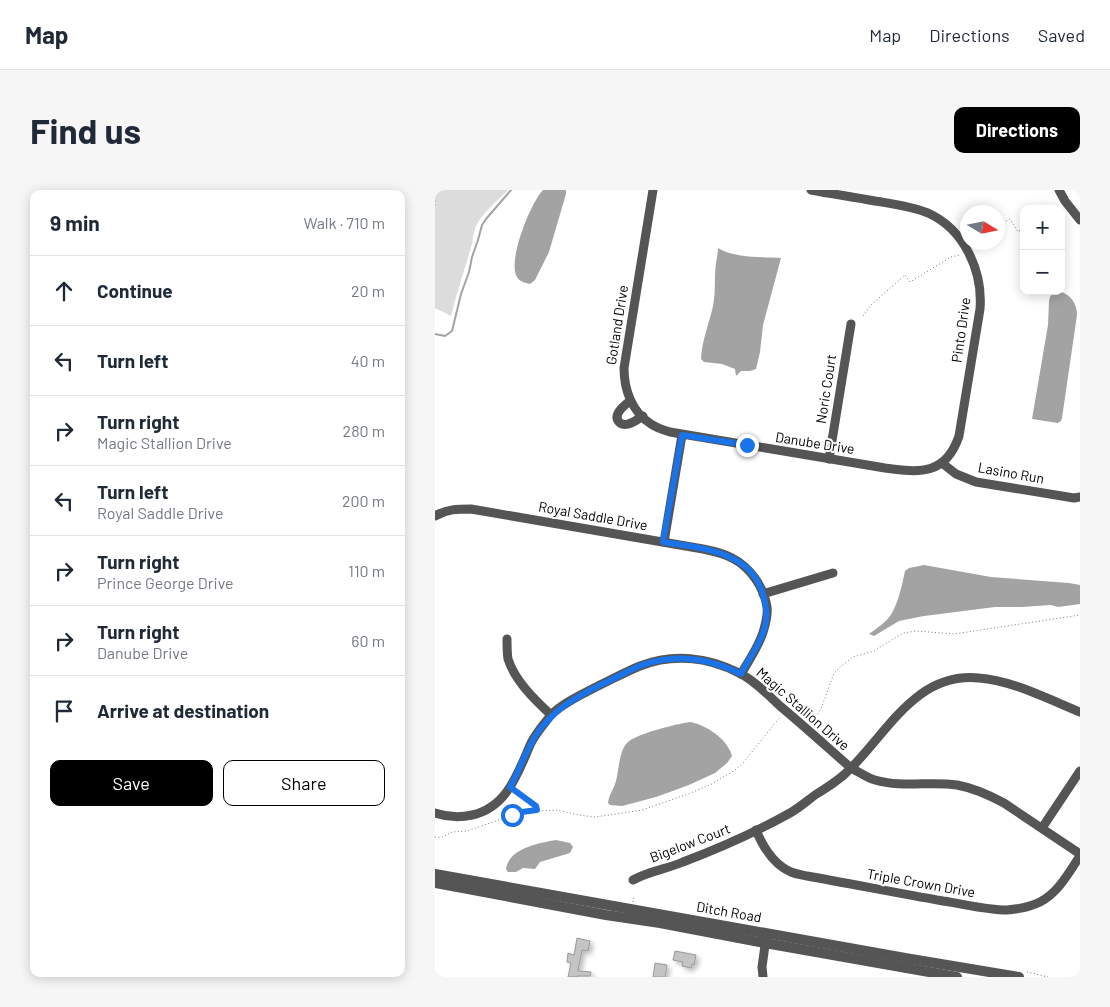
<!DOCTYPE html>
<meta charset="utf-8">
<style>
body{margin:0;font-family:Barlow,sans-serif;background:#f6f6f7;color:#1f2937}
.controls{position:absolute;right:15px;top:15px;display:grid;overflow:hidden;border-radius:10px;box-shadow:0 2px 12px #0003}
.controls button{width:45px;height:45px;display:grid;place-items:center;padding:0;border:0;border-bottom:1px solid #e0e1e3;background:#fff;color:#1f2937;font:25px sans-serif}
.compass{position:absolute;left:525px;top:15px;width:45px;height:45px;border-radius:50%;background:#fff;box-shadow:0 2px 12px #0003;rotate:100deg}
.stop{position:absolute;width:15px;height:15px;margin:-11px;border:4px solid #1a73e8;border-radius:50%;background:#fff}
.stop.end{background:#1a73e8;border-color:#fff;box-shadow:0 1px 5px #0008}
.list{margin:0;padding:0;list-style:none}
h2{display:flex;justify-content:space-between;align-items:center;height:65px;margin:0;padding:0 20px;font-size:21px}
h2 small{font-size:16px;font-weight:400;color:#747a83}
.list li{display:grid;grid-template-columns:32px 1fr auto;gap:15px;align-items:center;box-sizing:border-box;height:70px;padding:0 20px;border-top:1px solid #e0e1e3}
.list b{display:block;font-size:19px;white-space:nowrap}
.list p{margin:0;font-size:16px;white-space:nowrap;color:#747a83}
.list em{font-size:16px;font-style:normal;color:#747a83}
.actions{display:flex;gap:10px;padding:15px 20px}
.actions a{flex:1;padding:11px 0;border:1px solid #000;border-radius:10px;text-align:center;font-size:18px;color:#000}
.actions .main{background:#000;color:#fff}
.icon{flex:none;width:28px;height:28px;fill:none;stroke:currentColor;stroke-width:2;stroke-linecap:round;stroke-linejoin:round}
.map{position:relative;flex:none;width:645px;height:787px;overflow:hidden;border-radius:10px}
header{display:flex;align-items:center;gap:30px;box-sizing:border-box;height:70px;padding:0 25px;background:#fff;border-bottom:1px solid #e0e1e3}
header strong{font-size:24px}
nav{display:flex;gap:28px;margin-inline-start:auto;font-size:18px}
.intro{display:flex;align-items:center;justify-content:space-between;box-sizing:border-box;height:120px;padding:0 30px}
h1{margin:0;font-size:35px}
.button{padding:12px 22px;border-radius:10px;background:#000;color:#fff;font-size:18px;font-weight:700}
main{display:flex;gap:30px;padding:0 30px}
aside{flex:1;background:#fff;border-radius:10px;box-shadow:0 2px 12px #0003}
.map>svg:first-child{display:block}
</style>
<header>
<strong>Map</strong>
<nav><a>Map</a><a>Directions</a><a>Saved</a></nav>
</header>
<div class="intro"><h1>Find us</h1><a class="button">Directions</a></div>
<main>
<aside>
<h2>9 min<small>Walk · 710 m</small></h2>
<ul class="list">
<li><svg class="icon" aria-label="ahead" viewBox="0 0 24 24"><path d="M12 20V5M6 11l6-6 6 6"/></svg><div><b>Continue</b></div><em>20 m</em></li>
<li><svg class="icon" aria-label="left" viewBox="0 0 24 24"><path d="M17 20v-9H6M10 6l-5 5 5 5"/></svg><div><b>Turn left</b></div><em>40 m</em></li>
<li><svg class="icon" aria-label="right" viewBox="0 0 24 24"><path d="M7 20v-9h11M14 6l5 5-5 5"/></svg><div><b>Turn right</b><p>Magic Stallion Drive</p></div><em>280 m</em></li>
<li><svg class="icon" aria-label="left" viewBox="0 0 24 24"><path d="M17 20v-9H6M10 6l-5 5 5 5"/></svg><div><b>Turn left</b><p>Royal Saddle Drive</p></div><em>200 m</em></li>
<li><svg class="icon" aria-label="right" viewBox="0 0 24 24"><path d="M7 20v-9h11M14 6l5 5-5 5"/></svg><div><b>Turn right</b><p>Prince George Drive</p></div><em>110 m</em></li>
<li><svg class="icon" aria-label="right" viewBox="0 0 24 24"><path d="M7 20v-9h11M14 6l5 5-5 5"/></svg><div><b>Turn right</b><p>Danube Drive</p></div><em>60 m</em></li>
<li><svg class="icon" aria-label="arrive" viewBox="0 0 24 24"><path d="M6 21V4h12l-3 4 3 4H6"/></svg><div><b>Arrive at destination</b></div></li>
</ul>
<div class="actions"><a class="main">Save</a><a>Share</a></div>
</aside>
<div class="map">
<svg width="645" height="787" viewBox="0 0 645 787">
<defs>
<filter id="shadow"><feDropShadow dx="3" dy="3" stdDeviation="2.5" flood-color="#0004"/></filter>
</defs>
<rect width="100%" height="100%" fill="#fff"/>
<path fill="#dcdcdc" d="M0 0H73C63 10 44 26 40 39 38 44 38 50 37 54 30 78 22 102 16 126L0 118Z"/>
<g fill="#a3a3a3">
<path d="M108 0H131V4L114 62 100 90 95 94C90 93 84 91 82 87 72 71 96 12 108 0Z"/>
<path d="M283 58C299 68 327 67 346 68L328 135 325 162 321 179 315 181H306L301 186 300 179 287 174 269 172 266 169C267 150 274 134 278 116 281 101 279 87 281 73 282 68 283 63 283 58Z"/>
<path d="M625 102C636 104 642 114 642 125L627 228 626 231 623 233 597 229 613 135 614 111 615 107 618 103Z"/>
<path d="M489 375 556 387 634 393 645 395V414L623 417 616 415 587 417H560L489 426 464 431 439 446 434 444C442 438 452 432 457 423 464 410 467 395 470 381L474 378Z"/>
<path d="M255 532C268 534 288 546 294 559 296 561 296 564 297 566L292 573 280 583 254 595 221 607 187 616 175 615 173 613C174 604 179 599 181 591 184 580 184 561 192 553 200 544 241 534 255 532Z"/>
<path d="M121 650 135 653 138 657 135 663 105 672 100 679 88 678 81 682H73L71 679C74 658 104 653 121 650Z"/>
</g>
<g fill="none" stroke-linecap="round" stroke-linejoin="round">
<path stroke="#a3a3a3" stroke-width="2" d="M0 144 10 146 17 141 26 104 34 82 37 67 43 50 47 35 51 29 76 0"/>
</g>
<g fill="#c4c4c4" stroke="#999" filter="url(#shadow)">
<path d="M142 748 155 751 153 761 147 760 143 781 156 782 155 786H142V787H133L136 773 132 772 133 763 139 765Z"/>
<path d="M240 761 261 765 259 775 257 774 256 778 247 776 248 772 238 770Z"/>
<path d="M220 773 232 775 230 787H218Z"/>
</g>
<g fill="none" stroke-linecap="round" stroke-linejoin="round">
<g stroke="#777" stroke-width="1" stroke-dasharray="1 2.5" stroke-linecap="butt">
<path d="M0 7V16"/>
<path d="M619 19 624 15"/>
<path d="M562 36 575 29 583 42 589 38"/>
<path d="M428 126 436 115 470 85 475 92 516 67 525 65"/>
<path d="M377 533 386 519 399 483 405 477 418 467 439 461 468 443 481 441 519 444 645 425"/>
<path d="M82 602 101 616 102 620"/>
<path d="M0 647 6 648 17 642 32 641 87 622 121 620 144 625 159 627 175 625 207 620 253 604 275 595 300 580 308 573 345 527"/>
<path d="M198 712 199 705"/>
<path d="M592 782 613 787"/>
</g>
<g stroke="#555" stroke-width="9">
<path d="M218 0 189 178C189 200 197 222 216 234 222 238 228 240 235 242L450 278C485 283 511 285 524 246L545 119C548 81 529 39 493 23 476 16 458 14 440 11 419 7 397 4 376 0"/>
<path d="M624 0 630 11 645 30"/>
<path d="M195 211C190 215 176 225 185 233 188 235 190 235 193 234 198 233 203 229 208 226"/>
<path d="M394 269 416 134"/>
<path d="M507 273 521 284 541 292 639 308 645 307"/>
<path d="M0 326C12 319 23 319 36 319L268 359C278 361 288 363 297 368 315 377 329 397 332 417 333 424 331 432 329 439 325 455 314 470 306 484"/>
<path d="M229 352 247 245"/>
<path d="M328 404 398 383"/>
<path d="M72 449C72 456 72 463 73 469 80 491 100 510 116 525"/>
<path d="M0 623C12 627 24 628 37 625 73 617 83 582 96 553 101 543 109 534 116 525 128 513 146 505 161 497 176 490 190 482 205 476 238 463 273 467 304 483 319 490 332 504 345 516 369 536 392 557 416 578 424 582 432 588 440 590 467 598 495 591 522 595 539 598 554 605 569 613L645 664"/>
<path d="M607 638 645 581"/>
<path d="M321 640C328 657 339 675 356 682 361 684 367 685 372 686 417 694 462 703 508 711 529 714 551 720 572 720 584 719 595 717 605 712 624 702 634 682 645 666"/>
<path d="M198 690C214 681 232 679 248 672 285 658 321 642 355 623 364 618 372 611 380 605 393 597 406 589 416 578 454 540 482 482 544 488 576 490 615 510 645 522"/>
<path d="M328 787 327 777 331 748"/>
</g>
<g stroke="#555" stroke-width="10">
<path d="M0 684 470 768 584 787"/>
<path d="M0 693 171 725 225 733 330 753 522 787"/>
</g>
</g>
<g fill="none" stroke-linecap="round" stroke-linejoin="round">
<path stroke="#1a73e8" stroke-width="6" d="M77 625 87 622 102 620 101 616 75 597C86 578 93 553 107 537 124 516 142 507 165 495 179 489 192 481 207 475 241 463 274 468 306 484 313 470 323 457 328 443 333 430 332 417 328 405 317 361 265 358 228 352L247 245 312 255"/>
</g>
<g text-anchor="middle" stroke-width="4" stroke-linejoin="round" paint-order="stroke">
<g font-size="14" fill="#000" stroke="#fff">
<text transform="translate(182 135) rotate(-81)" y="5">Gotland Drive</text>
<text transform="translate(526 140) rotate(-82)" y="5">Pinto Drive</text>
<text transform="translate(391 199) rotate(-81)" y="5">Noric Court</text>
<text transform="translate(380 253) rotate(9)" y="5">Danube Drive</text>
<text transform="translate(576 283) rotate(10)" y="5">Lasino Run</text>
<text transform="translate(158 326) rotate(10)" y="5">Royal Saddle Drive</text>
<text transform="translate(368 519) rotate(41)" y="5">Magic Stallion Drive</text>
<text transform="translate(255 653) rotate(-21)" y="5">Bigelow Court</text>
<text transform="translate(486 693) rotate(10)" y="5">Triple Crown Drive</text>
<text transform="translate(294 722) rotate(10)" y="5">Ditch Road</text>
</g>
</g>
</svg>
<div class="controls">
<button>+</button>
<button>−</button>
</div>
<svg class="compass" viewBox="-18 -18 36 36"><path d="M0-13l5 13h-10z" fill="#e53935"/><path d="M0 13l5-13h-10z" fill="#747a83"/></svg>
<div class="stop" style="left:77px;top:625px"></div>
<div class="stop end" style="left:312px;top:255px"></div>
</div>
</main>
